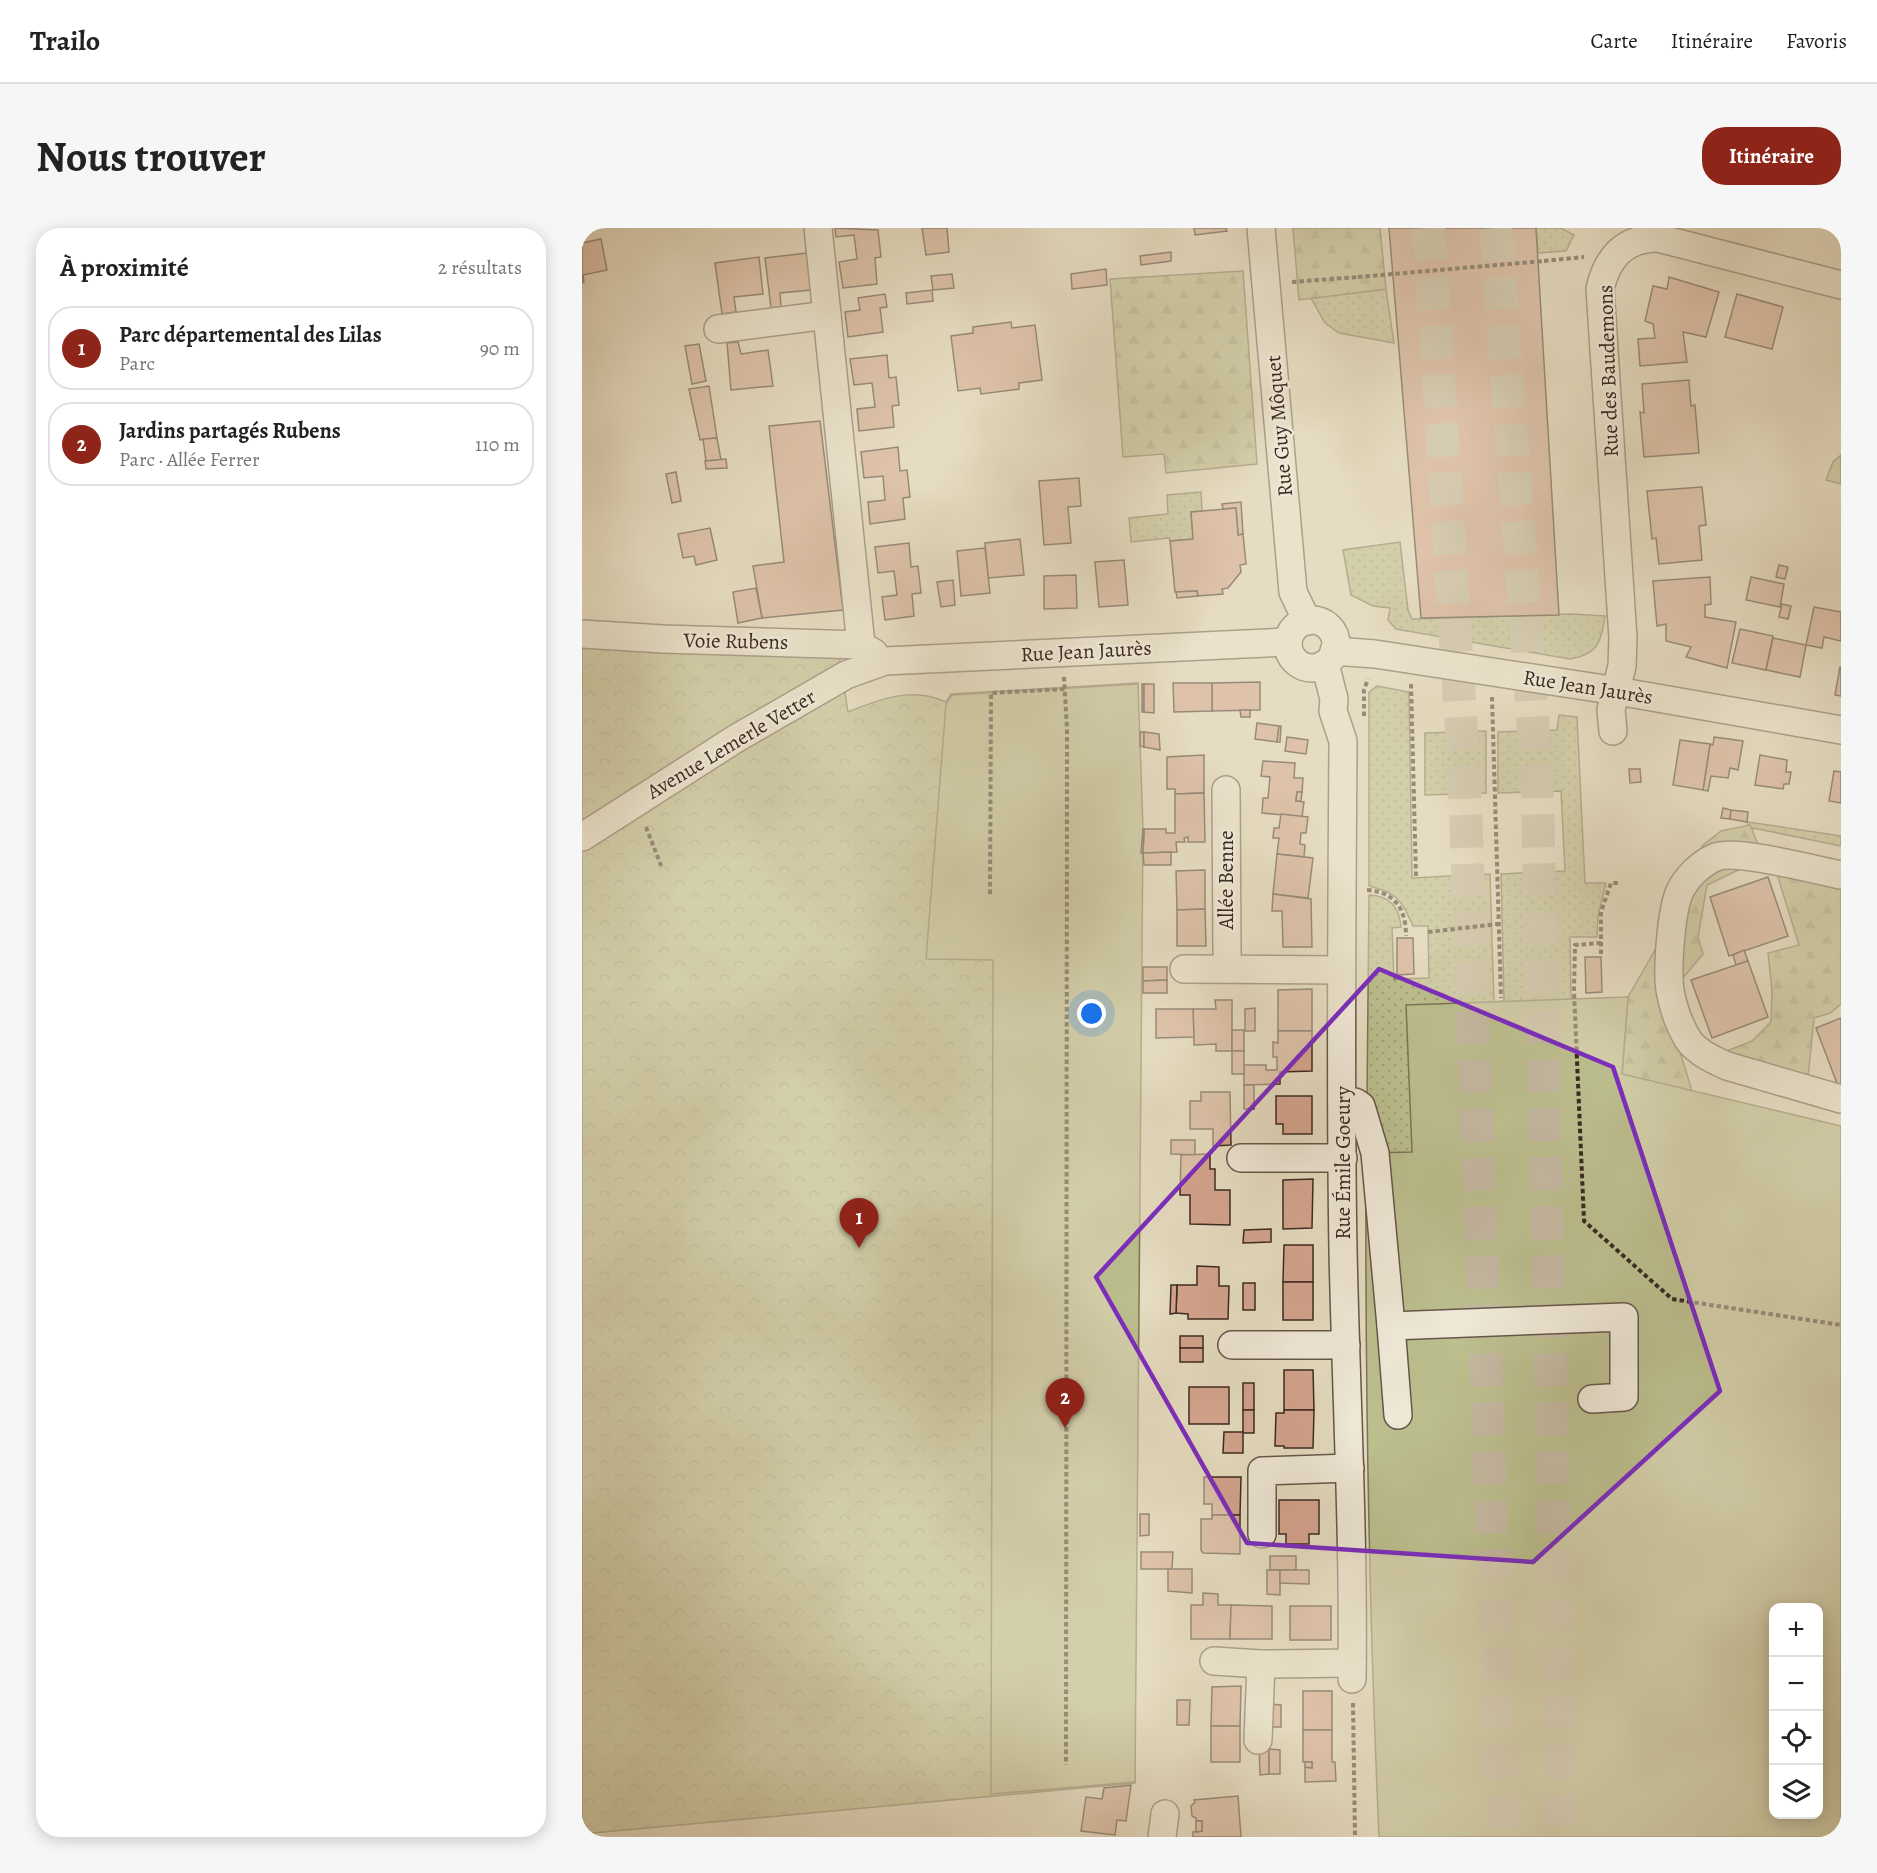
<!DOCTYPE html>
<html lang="fr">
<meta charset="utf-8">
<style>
body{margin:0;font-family:Alegreya,serif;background:#f6f6f6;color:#222}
.controls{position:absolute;right:18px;bottom:18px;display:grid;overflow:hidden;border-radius:12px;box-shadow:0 3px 15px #0003}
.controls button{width:54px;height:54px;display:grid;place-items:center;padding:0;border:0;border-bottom:2px solid #e0e0e0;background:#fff;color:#222;font:30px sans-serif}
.you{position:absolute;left:510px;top:786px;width:21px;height:21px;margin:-15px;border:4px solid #fff;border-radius:50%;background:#1a73e8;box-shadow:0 0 0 9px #1a73e833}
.badge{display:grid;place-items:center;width:39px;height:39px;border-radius:50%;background:#8f2418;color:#fff;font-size:20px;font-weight:700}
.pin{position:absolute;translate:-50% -50px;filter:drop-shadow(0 2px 3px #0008)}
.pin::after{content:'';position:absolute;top:32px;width:21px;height:18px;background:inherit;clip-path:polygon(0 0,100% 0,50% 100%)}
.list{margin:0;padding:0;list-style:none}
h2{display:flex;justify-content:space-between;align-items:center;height:78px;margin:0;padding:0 24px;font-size:26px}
h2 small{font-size:20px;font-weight:400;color:#767676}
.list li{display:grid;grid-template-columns:39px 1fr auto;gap:18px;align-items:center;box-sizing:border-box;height:84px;margin:0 12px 12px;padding:0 12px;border:2px solid #e0e0e0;border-radius:24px}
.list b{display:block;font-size:22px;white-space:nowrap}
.list p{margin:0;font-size:20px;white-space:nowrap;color:#767676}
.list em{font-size:20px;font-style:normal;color:#767676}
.icon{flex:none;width:33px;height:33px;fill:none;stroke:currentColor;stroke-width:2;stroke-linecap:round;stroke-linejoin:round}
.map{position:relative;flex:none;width:1259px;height:1609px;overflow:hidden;border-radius:24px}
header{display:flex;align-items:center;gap:36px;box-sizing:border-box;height:84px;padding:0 30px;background:#fff;border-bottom:2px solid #e0e0e0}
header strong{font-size:28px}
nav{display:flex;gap:33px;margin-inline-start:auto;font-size:21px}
.intro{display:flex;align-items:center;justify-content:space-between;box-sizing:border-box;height:144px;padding:0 36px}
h1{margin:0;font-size:42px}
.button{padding:15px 27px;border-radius:24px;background:#8f2418;color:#fff;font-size:21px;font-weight:700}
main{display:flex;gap:36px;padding:0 36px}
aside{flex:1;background:#fff;border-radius:24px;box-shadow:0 3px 15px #0003}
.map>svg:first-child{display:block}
</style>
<header>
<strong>Trailo</strong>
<nav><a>Carte</a><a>Itinéraire</a><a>Favoris</a></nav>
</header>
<div class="intro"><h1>Nous trouver</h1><a class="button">Itinéraire</a></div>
<main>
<aside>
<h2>À proximité<small>2 résultats</small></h2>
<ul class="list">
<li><span class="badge">1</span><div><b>Parc départemental des Lilas</b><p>Parc</p></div><em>90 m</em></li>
<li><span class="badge">2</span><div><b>Jardins partagés Rubens</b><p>Parc · Allée Ferrer</p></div><em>110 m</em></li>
</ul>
</aside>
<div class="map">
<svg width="1259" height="1609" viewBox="0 0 1259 1609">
<defs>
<pattern id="grass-dots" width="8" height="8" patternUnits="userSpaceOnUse" patternTransform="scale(1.5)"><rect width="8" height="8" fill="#bcbe8e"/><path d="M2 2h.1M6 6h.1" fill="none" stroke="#a2a37a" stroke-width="1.8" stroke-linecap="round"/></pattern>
<pattern id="forest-firs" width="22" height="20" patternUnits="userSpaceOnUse" patternTransform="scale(1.5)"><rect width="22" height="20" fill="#bcbe8e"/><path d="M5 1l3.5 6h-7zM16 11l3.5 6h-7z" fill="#a2a37a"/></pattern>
<pattern id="park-crowns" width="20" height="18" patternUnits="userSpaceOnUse" patternTransform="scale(1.5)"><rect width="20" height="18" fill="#bcbe8e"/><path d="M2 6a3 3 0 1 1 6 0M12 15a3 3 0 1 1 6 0" fill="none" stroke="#a2a37a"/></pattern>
</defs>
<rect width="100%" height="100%" fill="#e6dcc1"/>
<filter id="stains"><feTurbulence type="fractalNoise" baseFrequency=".00333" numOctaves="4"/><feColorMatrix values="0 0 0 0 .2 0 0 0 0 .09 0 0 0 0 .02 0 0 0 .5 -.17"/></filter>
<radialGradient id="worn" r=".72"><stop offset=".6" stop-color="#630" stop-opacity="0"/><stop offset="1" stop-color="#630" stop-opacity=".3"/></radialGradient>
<g fill="url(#grass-dots)" stroke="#7c7458" stroke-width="1.5">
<path d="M954 0H979L992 7 984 23 956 25Z"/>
<path d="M804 61 812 115 757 105 743 95 729 70Z"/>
<path d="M619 264 620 283 609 284 611 311 588 313 587 310 549 314 547 290 586 286 585 267Z"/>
<path d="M818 314 826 382 830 391 990 386 1023 388C1019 413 1017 426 988 431L814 401 806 392 808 380 791 378 769 367 761 322Z"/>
<path d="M795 458 827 464 830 650 908 646 912 774 922 773 919 646 983 643 979 563 916 565V504L975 502 977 487 995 489 1003 655H1024L1016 688 1015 709H988L989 770 995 771 861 1072 785 872 787 667C808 668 817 678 819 699L810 700 812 751 847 750 846 698H831C819 672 816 665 787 658V464Z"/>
<path d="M904 503V565L843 567V505Z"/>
<path d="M1166 594 1259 608V618L1171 600 1167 623 1162 622Z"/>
</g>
<g fill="url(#forest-firs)" stroke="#7c7458" stroke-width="1.5">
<path d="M711 0H798L804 61 717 72Z"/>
<path d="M661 43 675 236 584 245 582 226 541 229 528 51Z"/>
<path d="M1259 227V256L1244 252 1251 234Z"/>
<path d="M1168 597 1175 614 1167 637 1125 657 1116 709 1121 726 1100 751 1096 817 1110 863 1040 846 1046 769 1092 689 1120 618 1139 603Z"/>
<path d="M1216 643 1259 656V776L1248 785 1232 790 1226 849 1137 826 1170 813 1189 794 1190 763 1186 725 1217 717 1196 649Z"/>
</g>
<path fill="url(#park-crowns)" stroke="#7c7458" stroke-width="1.5" d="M0 417 256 420 266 484C298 471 331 458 364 474L369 466 556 455 553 1555 0 1606Z"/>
<g fill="#bcbe8e" stroke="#7c7458" stroke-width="1.5" fill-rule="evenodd">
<path d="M556 456 561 601 553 1554 409 1566 411 732 344 731 364 476 370 467Z"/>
<path d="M1046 769 1040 846 1259 898V1609H797C787 1381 783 1153 784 925L830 924 824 777ZM1192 1380H1236V1586H1192Z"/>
</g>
<g fill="#d4a48e" stroke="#3b2a22" stroke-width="1.5">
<path d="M253 0 296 2 299 29 293 30 295 56 261 60 257 34 275 31 272 7 254 9Z"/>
<path d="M340 0H365L367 24 344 27Z"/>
<path d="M612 0H644L645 3 613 7Z"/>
<path d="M807 0H954L977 387 839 390Z"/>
<path d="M19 11 25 42 1 47 2 54 0 55V15Z"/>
<path d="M589 24V33L559 37 558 28Z"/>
<path d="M225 25 229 62 198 65 199 79 189 80 183 30Z"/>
<path d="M177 29 181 66 152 69 154 84 140 86 133 35Z"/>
<path d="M524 41 525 57 490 61 489 46Z"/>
<path d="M370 46 372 60 351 62 349 48Z"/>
<path d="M1087 49 1137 64 1124 109 1101 104 1105 134 1058 138 1056 111 1073 110 1071 96 1063 93 1071 58 1085 61Z"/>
<path d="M350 62 351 73 325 76 324 65Z"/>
<path d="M303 66 305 79 298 80 301 104 266 109 263 84 278 82 276 70Z"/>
<path d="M1155 66 1201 79 1190 121 1143 109Z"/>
<path d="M429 94 430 100 453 97 460 152 437 155V161L399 166 398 160 376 163 369 108 391 105V99Z"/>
<path d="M156 114 159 126 186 122 191 158 149 162 145 115Z"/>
<path d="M117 116 124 153 110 156 103 118Z"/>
<path d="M305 127 307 150 314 149 317 177 310 178 312 199 277 203 275 181 293 179 290 155 272 157 268 131Z"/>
<path d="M1107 152 1109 178 1113 177 1117 225 1062 229 1058 184 1062 185 1060 156Z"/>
<path d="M127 158 135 210 118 212 107 161Z"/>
<path d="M238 193 261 382 180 390 171 338 202 334 187 198Z"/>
<path d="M135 210 139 232 124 233 121 211Z"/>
<path d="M316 219 318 243 325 242 328 269 321 270 323 291 288 296 286 274 303 272 301 248 282 250 279 224Z"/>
<path d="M144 231 145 240 124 241 123 233Z"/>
<path d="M94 244 99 273 90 275 84 246Z"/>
<path d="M497 250 499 278 486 279 489 315 462 317 457 253Z"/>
<path d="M1120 259 1124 297 1117 298 1120 332 1077 336 1074 310 1070 311 1065 263Z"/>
<path d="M659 274 661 306 656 307 654 280 641 281 640 276Z"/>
<path d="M654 280 656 307 661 306 664 336 658 337 659 344 646 360 640 361 641 366 616 368 615 363 593 364 588 313 611 311 609 284Z"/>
<path d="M128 300 135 332 114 337 112 328 101 330 96 306Z"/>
<path d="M438 311 442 347 406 350 403 315Z"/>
<path d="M327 315 329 339 336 338 339 365 330 366 332 388 303 392 300 369 315 367 312 343 296 345 293 319Z"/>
<path d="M403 320 408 365 379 368 375 323Z"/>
<path d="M542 332 546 377 517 379 513 334Z"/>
<path d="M1197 337 1206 339 1203 351 1194 349Z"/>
<path d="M494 347 495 380 462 381V348Z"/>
<path d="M1128 349 1129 376 1123 377V389L1154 394 1145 440 1104 429 1109 419 1084 413V396L1075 398 1071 353Z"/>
<path d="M1169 349 1202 356 1198 379 1164 372Z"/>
<path d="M371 352 373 377 359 379 355 354Z"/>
<path d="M174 360 180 390 156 395 151 364Z"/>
<path d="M615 363 616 368 595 370 594 364Z"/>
<path d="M1200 376 1209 378 1206 391 1197 389Z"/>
<path d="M1232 379 1259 384V413L1242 409 1240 420 1224 417Z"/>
<path d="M1158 401 1191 408 1184 442 1150 435Z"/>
<path d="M1191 410 1224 417 1218 449 1184 442Z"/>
<path d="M1258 439H1259V468L1253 467Z"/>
<path d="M678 454V482L630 483V455Z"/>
<path d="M591 455H630V483L592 484Z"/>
<rect x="560" y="456" width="2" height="28"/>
<path d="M562 456H572V485L562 484Z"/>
<path d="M658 482H668V489H659Z"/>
<path d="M675 495 697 498 695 514 673 511Z"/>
<path d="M697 498H699L698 514H695Z"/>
<path d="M558 504H562V519L558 518Z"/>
<path d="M562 504 577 506 578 522 562 519Z"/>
<path d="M705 509 726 512 724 526 703 523Z"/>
<path d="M1132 509 1161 513 1156 542 1148 540 1146 550 1129 548 1126 563 1121 562 1128 516 1131 517Z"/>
<path d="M1098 512 1128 516 1121 562 1091 557Z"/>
<path d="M622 527V565L593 566V561H585V529Z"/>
<path d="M1178 527 1205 532 1204 544H1209L1207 556H1202L1201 561 1173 557Z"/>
<path d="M681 533 713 535 712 550H721L720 564H715L714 573 722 574 720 589 680 585 681 570H686L688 549 679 548Z"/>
<path d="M1047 541H1058L1059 554 1048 555Z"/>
<path d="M1252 543 1259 544V575L1247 573Z"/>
<path d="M715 564H720L719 573H714Z"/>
<path d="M622 565 623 614H606V609L602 610 603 614H594L595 624 561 625 562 601H584V605H593V566Z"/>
<path d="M1141 580 1149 582 1148 591 1139 590Z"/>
<path d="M1149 582 1166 584 1165 594 1148 591Z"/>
<path d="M699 586 726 589 724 605H719L718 616 723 617 722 629 695 626 697 610H691L692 600H697Z"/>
<path d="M561 601H562L561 625H559Z"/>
<path d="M589 624V637H562L561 625Z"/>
<path d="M695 626 731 630 726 670 691 666Z"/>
<path d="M623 642V681L595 682 594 643Z"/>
<path d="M1186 649 1206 708 1147 728 1128 669Z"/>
<path d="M691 666 729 671 730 719H701L700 683H690Z"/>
<path d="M623 681 624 718H595V682Z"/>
<path d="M815 710H831L832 746 815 747Z"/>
<path d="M1162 722 1166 733 1154 737 1151 727Z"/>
<path d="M1003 729H1019L1020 764 1004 765Z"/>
<path d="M1166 733 1186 789 1130 810 1109 752Z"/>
<path d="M561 739H585V752L561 753Z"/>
<path d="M585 752V765H561V753Z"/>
<path d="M730 761V803H696V762Z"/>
<path d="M633 772H650V823H634V816L612 817 611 781H634Z"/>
<path d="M673 780V803H663V781Z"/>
<path d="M574 781H611L612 809 574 810Z"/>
<path d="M1259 790V857L1256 858 1234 800Z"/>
<rect x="650" y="802" width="12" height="21"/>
<path d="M696 803H730V843L698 844V856L662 857V837H684V842H695V829H691V814L696 815Z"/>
<rect x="650" y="823" width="12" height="23"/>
<rect x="662" y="857" width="10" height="24"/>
<path d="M619 864H648L649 917 631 918V901H608V873H619Z"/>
<path d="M694 868H730V906H701V896H694Z"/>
<path d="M589 912H613V927L589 926Z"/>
<path d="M628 926V941H633V962H648V997L608 996V967H598L599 927Z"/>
<path d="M731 951 730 1000 701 1001V952Z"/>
<path d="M689 1001V1014L661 1015 662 1002Z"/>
<path d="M702 1017H731V1054H701Z"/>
<path d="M615 1038 637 1039V1058H647L646 1091H606V1086L594 1085 595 1057H615Z"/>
<rect x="701" y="1054" width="30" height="38"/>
<rect x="661" y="1055" width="12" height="27"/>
<path d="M589 1057H595L594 1085 588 1086Z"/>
<rect x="598" y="1108" width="23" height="12"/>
<rect x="598" y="1120" width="23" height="14"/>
<path d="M702 1142H731L732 1182H702Z"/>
<rect x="661" y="1155" width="11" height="27"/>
<rect x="607" y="1159" width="40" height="37"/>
<rect x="661" y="1182" width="11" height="23"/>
<path d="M702 1182H732L731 1220H702V1218H693L694 1185H702Z"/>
<path d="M642 1204H661V1225H641Z"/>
<path d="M622 1249H659L658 1287H630V1276H622Z"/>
<path d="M697 1272H737V1306H727V1316H704V1306H697Z"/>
<path d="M558 1286H567V1307L558 1308Z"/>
<path d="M630 1287H658V1326L621 1325 619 1322V1291H630Z"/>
<path d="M559 1324H591L590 1341H559Z"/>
<rect x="688" y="1328" width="26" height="14"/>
<path d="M586 1341H610V1365L586 1363Z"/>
<path d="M685 1342H698V1367L685 1366Z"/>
<path d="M698 1342H727V1356L698 1355Z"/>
<path d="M621 1365 636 1366V1377H649L648 1411H609V1377H621Z"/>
<path d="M649 1377 690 1378V1411H648Z"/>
<rect x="708" y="1378" width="41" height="34"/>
<path d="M659 1458 658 1498H629L630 1459Z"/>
<rect x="721" y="1463" width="29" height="39"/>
<path d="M595 1472H608L607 1497H595Z"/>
<path d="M687 1476 699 1477V1499H687Z"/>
<rect x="629" y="1498" width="29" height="36"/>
<path d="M721 1502H750V1534H753L754 1553 723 1554V1539L730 1540V1534H721Z"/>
<path d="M677 1517H687V1546L678 1547Z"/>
<path d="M687 1521 698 1522V1546H687Z"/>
<path d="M723 1534H730V1540L723 1539Z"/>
<path d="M549 1557 544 1593 535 1592 533 1607 499 1603 504 1569 520 1571 522 1560Z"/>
<path d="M656 1568 659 1609H611V1604L620 1603V1593H614V1590L610 1588 609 1578 613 1574 612 1572Z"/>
<path d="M614 1593H620V1603L614 1604Z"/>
</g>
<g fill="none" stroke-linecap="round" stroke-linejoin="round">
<g stroke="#c4b8a1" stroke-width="33" stroke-dasharray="33 16" stroke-linecap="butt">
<path d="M847 0 882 543 921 1609"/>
<path d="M914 0 955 549 979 1609"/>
</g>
<g stroke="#66564a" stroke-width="30">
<g id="minor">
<path d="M236 0 279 417"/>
<path d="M679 0 711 364 725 393"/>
<path d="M136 101 245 87"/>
<circle cx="730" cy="416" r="24"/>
<path d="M0 406 81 411 279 417 292 425"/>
<path d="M752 423 793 426 1035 463 1259 502"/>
<path d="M743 436 752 471 751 483 761 513C760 682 758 852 761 1022 764 1165 772 1308 770 1451"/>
<path d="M1031 503 1029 482 1040 438 1041 410 1018 61C1025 30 1042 10 1076 10L1259 57"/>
<path d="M644 562 645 725 646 741"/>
<path d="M0 609 155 510 264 447 303 433 706 414"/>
<path d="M1259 647C1234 642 1154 621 1134 629 1119 635 1105 649 1098 663 1089 682 1085 741 1088 762 1091 779 1098 799 1107 813 1116 825 1132 832 1145 838L1259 871"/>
<path d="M602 741 759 742"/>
<path d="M760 874H773L779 878 793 925 809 1098 1042 1089V1169L1010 1171"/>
<path d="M659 930H761"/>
<path d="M809 1098 816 1187"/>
<path d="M650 1117H764"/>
<path d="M680 1306V1243L768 1240"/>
<path d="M632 1433 679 1436 770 1435"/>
<path d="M676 1512 679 1436"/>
<path d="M580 1609 583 1586"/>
</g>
</g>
<g stroke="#3b2a22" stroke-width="4" stroke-dasharray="4.5 3" stroke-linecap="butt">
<path d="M962 33 1002 29"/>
<path d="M710 54 776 49"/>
<path d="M482 449 485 501 484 1537"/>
<path d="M829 456 834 649"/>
<path d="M910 469 919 770"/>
<path d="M782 488V462L786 451"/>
<path d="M64 599 80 640"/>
<path d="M785 662C813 664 824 681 824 708"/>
<path d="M408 666 409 465 483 461"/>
<path d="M846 704 916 696"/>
<path d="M1019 715 993 717 992 763 1002 993 1090 1071 1259 1097"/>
<path d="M1019 726V684L1029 655H1037"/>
<path d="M771 1475 773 1609"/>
</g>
<use href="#minor" stroke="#efe8d7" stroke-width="27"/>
<path stroke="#3b2a22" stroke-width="4" stroke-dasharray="4.5 3" stroke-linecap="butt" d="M776 49 962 33"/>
</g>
<path d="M0 0H1259V1609H0ZM797 741 1031 839 1138 1163 951 1334 665 1315 514 1049Z" fill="#e6dcc1" fill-opacity=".55" fill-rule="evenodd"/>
<path fill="none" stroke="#7b2cbf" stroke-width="4.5" stroke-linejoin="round" d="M797 741 1031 839 1138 1163 951 1334 665 1315 514 1049Z"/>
<g text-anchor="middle" stroke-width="5" stroke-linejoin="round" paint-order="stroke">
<g font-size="21" fill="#3b2a22" stroke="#efe8d7">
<text transform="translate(1026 143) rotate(-92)" y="7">Rue des Baudemons</text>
<text transform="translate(697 198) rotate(-95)" y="7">Rue Guy Môquet</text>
<text transform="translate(154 413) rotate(1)" y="7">Voie Rubens</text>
<text transform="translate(504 423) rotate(-3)" y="7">Rue Jean Jaurès</text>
<text transform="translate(1006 459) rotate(9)" y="7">Rue Jean Jaurès</text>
<text transform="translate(149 516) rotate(-31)" y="7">Avenue Lemerle Vetter</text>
<text transform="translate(644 652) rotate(-90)" y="7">Allée Benne</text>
<text transform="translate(761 935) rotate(-90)" y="7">Rue Émile Goeury</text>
</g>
</g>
<rect width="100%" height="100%" filter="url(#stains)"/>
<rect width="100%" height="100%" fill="url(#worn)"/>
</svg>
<div class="controls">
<button>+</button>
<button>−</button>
<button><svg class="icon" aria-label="locate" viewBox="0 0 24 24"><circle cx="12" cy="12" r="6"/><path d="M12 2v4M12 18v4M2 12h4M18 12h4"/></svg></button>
<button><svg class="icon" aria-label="layers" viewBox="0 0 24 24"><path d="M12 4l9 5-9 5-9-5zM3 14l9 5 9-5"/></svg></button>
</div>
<div class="you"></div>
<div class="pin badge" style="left:277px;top:1020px">1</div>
<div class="pin badge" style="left:483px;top:1200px">2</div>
</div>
</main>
